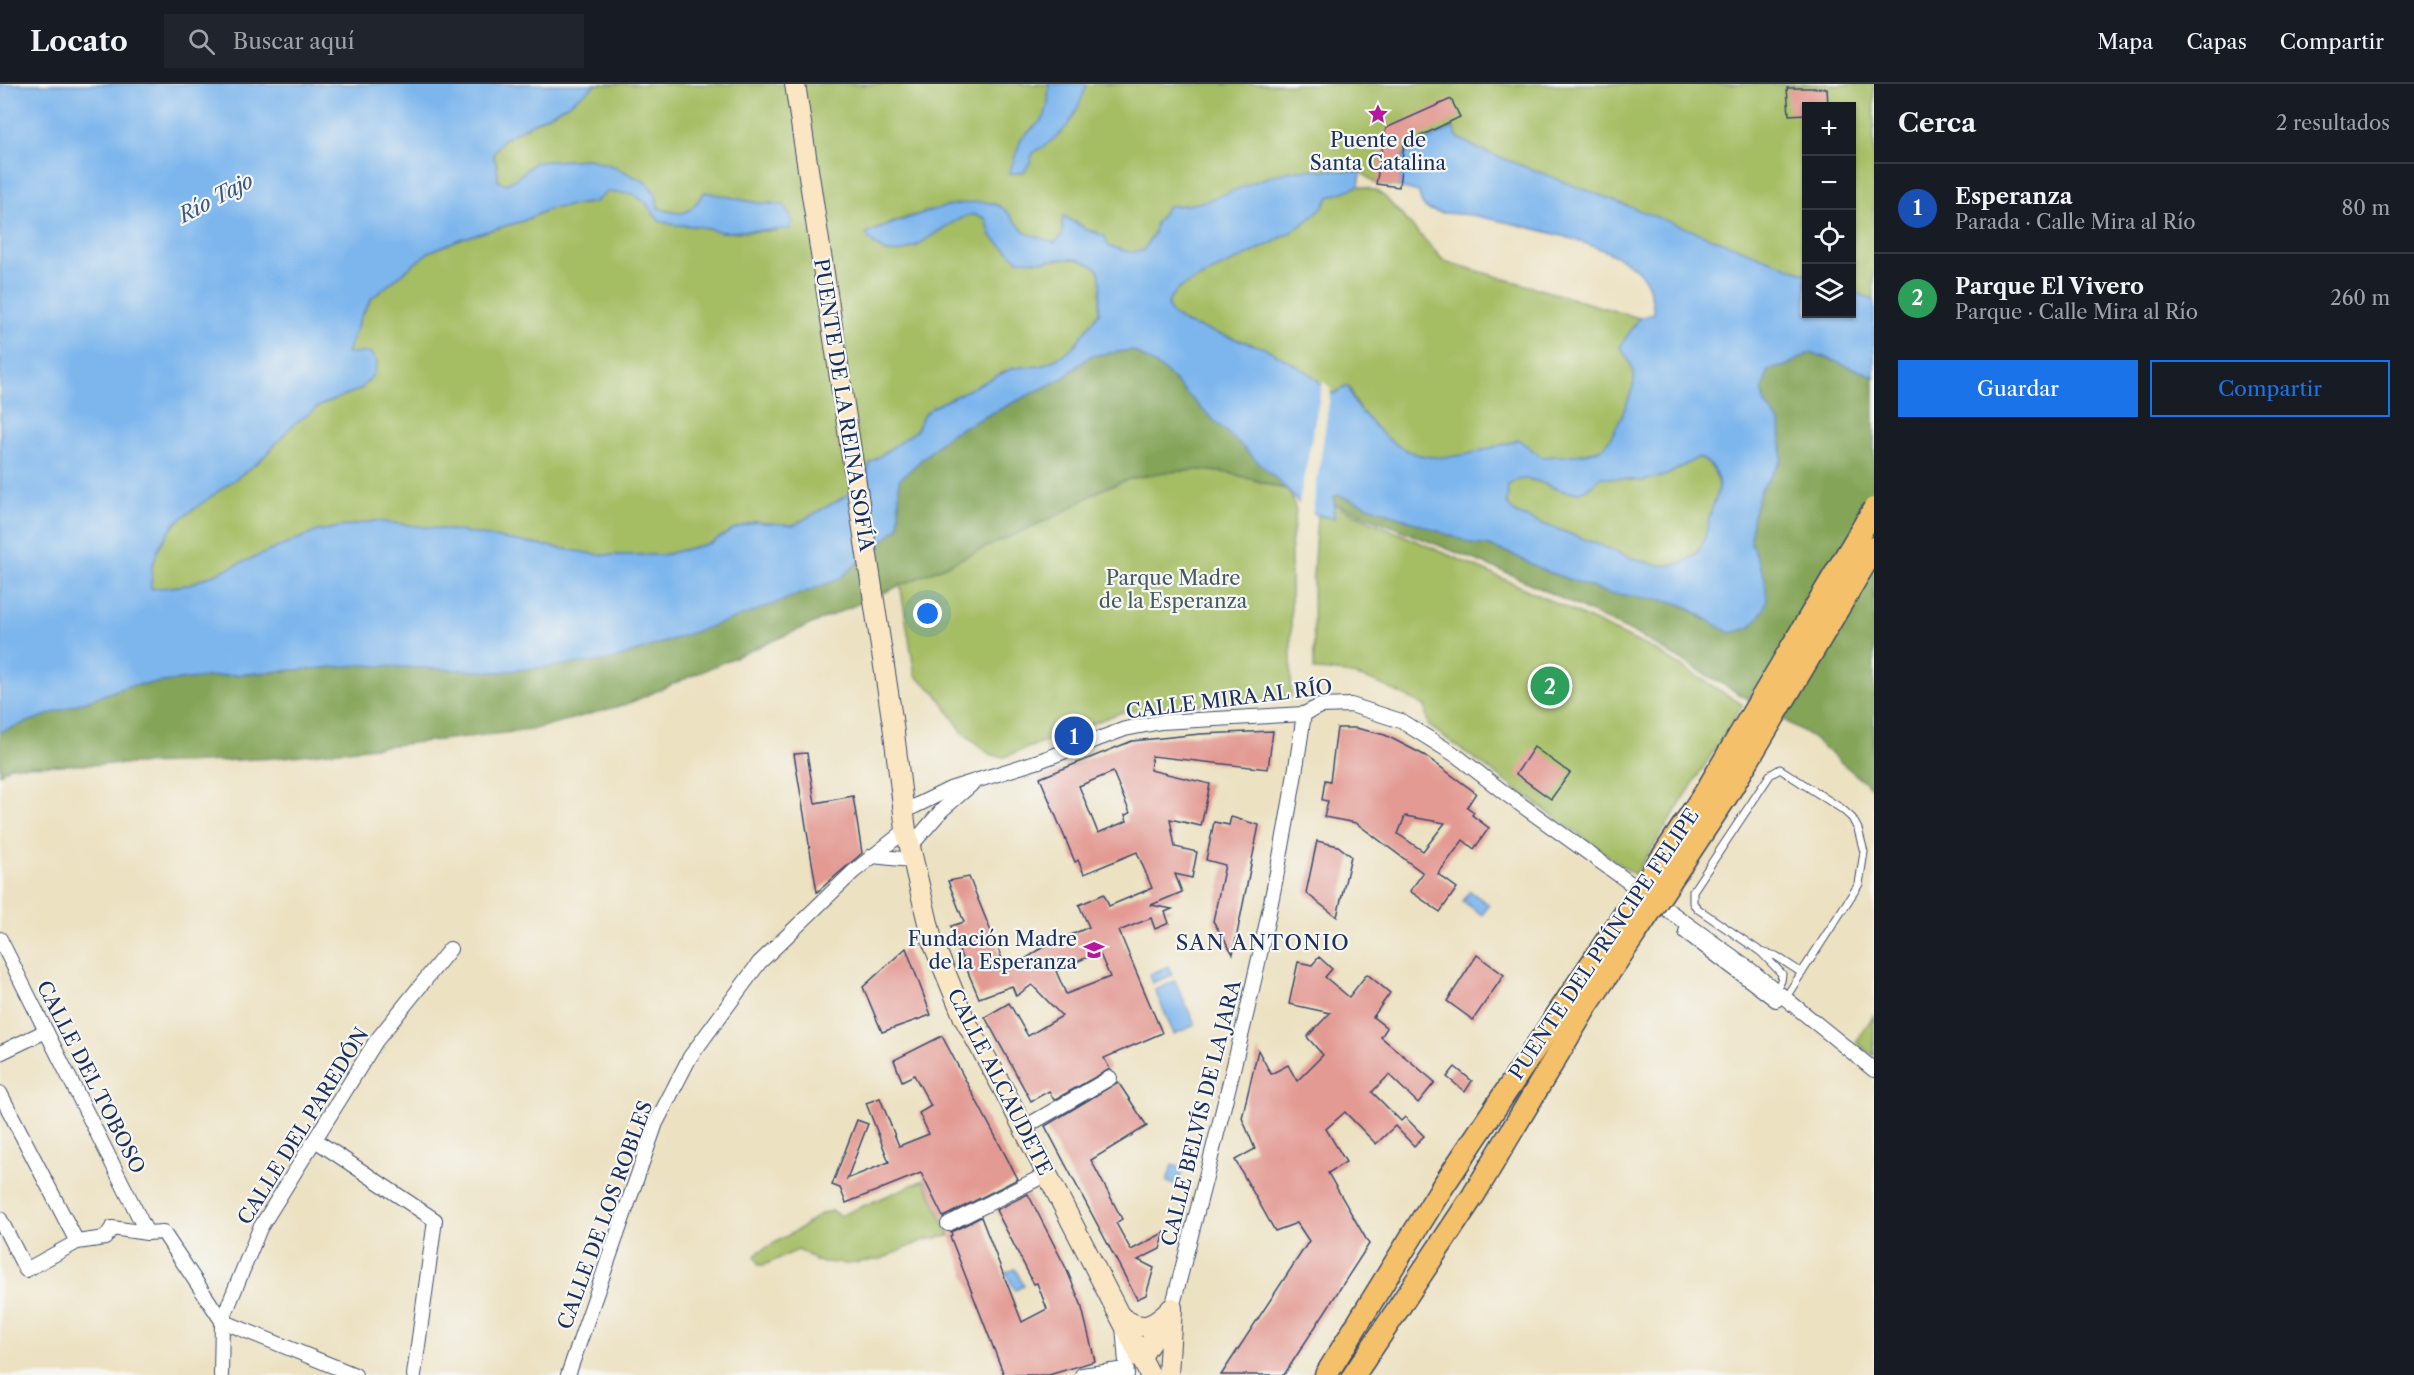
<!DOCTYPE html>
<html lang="es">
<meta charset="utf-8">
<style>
body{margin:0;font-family:"Libre Caslon Text",serif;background:#20242c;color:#f1f3f6}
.controls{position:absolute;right:18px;top:18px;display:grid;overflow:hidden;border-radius:0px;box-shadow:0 2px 4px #0004}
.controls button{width:54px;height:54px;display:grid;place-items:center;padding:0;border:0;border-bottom:2px solid #363941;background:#171b24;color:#f1f3f6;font:30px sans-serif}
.you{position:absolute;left:928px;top:530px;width:21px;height:21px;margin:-15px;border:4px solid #fff;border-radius:50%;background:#1a73e8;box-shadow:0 0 0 9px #1a73e833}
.badge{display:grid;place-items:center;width:39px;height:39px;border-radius:50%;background:#1a73e8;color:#fff;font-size:20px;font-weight:700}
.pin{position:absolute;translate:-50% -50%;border:3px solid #fff;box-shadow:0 2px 6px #0006}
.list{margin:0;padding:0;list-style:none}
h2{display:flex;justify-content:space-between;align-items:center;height:78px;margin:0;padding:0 24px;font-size:26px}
h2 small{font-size:20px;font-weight:400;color:#9ea1a6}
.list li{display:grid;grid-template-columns:39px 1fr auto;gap:18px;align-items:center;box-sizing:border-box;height:90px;padding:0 24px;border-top:2px solid #363941}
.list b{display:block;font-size:22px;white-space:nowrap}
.list p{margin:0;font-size:20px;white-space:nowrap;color:#9ea1a6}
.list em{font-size:20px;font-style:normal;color:#9ea1a6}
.actions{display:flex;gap:12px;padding:18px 24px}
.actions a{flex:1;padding:14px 0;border:2px solid #1a73e8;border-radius:0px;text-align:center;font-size:21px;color:#1a73e8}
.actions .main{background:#1a73e8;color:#fff}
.icon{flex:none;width:33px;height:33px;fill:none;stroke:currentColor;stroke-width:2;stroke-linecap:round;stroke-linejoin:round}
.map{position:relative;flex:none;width:1874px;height:1291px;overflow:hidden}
header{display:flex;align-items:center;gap:36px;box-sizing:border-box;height:84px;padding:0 30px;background:#171b24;border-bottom:2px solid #363941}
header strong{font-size:28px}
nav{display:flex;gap:33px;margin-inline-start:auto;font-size:21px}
.search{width:420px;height:54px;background:#20242c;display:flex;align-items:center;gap:15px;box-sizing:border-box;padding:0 21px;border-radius:0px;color:#9ea1a6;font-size:22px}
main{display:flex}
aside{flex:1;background:#171b24}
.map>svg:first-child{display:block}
</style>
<header>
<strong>Locato</strong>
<div class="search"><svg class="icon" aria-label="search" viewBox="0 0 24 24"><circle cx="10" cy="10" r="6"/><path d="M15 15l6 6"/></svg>Buscar aquí</div>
<nav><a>Mapa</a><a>Capas</a><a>Compartir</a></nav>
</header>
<main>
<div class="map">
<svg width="1874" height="1291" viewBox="0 0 1874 1291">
<rect width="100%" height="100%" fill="#f6f6f2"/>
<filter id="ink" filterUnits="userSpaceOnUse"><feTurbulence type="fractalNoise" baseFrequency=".0167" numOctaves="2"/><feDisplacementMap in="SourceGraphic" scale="12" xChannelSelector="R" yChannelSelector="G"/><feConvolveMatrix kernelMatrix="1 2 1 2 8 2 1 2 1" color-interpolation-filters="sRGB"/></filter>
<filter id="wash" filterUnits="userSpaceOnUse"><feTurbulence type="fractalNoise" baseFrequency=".008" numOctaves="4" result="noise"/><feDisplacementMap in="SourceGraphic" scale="24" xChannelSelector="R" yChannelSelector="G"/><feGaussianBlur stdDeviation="1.35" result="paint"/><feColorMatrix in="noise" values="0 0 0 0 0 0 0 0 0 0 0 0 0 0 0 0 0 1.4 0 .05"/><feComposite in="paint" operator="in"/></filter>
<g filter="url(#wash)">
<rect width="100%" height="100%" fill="#ece1c1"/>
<g fill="#a5bd63" stroke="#607660" stroke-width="1.5">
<path d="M597 0H1874V216L1852 207V22H1806V190L1478 65 1457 53 1453 44 1418 60 1399 103 1376 100 1361 88 1291 87 1207 117 1192 121 1168 122 1156 139 1154 149 1143 167 1130 168 1108 162 1097 148 1087 146 1077 138 1062 137 1063 151 1054 159C1047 155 1029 152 1025 148 1016 141 1009 127 999 122 972 109 891 137 866 150L916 163 943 142 970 130 985 134 992 153 1018 176C1026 176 1035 177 1043 177 1068 175 1077 170 1099 186L1101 201 1099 229 1074 262 1058 274 1041 282 1013 284 988 296 923 332 917 346 870 379 865 398 846 412 794 441 754 438 736 444 711 459 663 471H600L457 447 375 437 318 447 188 501 151 505C140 441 224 409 261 375 273 365 281 352 292 342 299 334 309 328 318 323 343 306 366 313 377 279L362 269 346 270 361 232 372 214 429 168 460 155 523 137 549 125 595 118 606 108 633 110 646 119 659 137 675 141 697 142 721 148 777 147 774 119H757L705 108C686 131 688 133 658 124L656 110 647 99 615 83 589 75 535 78 517 94 507 100 498 97 497 82 493 70 502 56 567 21Z"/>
<path d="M1359 102 1376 107 1385 113 1444 177 1639 234 1620 263C1628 273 1636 284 1634 297 1633 308 1611 360 1602 364 1589 372 1558 372 1542 373L1519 356C1464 372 1417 392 1373 341 1364 329 1353 321 1351 306L1346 302 1333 310 1309 289 1267 265 1185 239 1171 229 1168 224 1169 215 1177 206C1216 181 1308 153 1329 113Z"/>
<path d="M1699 373C1717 383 1722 400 1714 419 1707 433 1709 454 1699 466 1674 499 1626 471 1597 460 1570 450 1543 440 1516 430L1507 420 1508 401C1533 382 1556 416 1582 407 1589 405 1596 397 1601 393L1643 397 1667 391Z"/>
<path d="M1200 386 1230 389 1287 406 1291 411 1296 427 1291 462V613L1125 627 1004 673 991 671 963 649 936 609 915 591 900 500 1060 430 1100 406 1129 395 1165 388Z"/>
<path d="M1334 421 1515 500 1655 566 1743 621 1635 791 1428 641 1425 622C1385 602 1360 587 1314 586L1313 492 1317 432 1334 434Z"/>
<path d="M1874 931V972L1856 958Z"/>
<path d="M924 1096 950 1152 924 1156 881 1175 848 1180 815 1177 807 1170 798 1166 764 1181H759L755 1172 760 1167 801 1144 822 1129 832 1127 840 1132Z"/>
</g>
<path fill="#84a459" stroke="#506a5c" stroke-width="1.5" d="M1132 266 1165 287 1203 326 1486 461 1512 470 1543 486 1608 509 1670 517 1685 522 1705 536 1765 494 1751 459 1752 435 1760 407 1782 376V364L1780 339 1765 320 1762 308 1768 286 1786 282 1811 268 1874 292V706L1806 649 1640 552 1512 491 1334 419 1230 389 1200 386 1165 388 1129 395 1100 406 1060 430 936 486 627 620 531 646 275 674 185 679 10 682 0 690V648L128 602 206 593 361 581 500 588 899 443V396L950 350 1063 294 1090 272Z"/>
<g fill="#7db6ed" stroke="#4c72a6" stroke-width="1.5" fill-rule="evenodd">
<path d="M0 0H597L567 21 502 56 493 70 497 82 498 97 507 100 517 94 535 78 589 75 615 83 647 99 656 110 658 124C687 133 687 131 705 108L757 119 784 121 793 138 790 145 721 148 697 142 675 141 659 137 646 119 633 110 607 108 595 118 549 125 523 137 460 155 429 168 372 214 361 232 347 269H371L377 279 373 291 361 305 321 321 293 341 260 377 175 439 159 463 152 483 151 505 188 501 318 447 375 437 457 447 600 471H663L711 459 736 444 754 438 794 441 846 412 865 398 870 379 917 346 923 332 933 323 1013 284 1041 282 1058 274 1074 262 1099 229 1101 201 1099 186C1077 170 1068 175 1043 177 1035 177 1026 176 1018 176L992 153 985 134C981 133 975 130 971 131 967 131 961 135 958 136 927 150 893 193 866 150 894 139 970 107 999 122 1009 126 1016 140 1025 148 1029 151 1047 155 1054 159L1063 151 1062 137 1064 132 1087 146 1105 152 1108 162 1130 168 1143 167 1154 149 1156 139 1168 122C1213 124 1249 94 1292 87 1314 83 1339 87 1361 88L1359 102 1329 113C1307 153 1216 181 1177 206L1169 215 1168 223 1171 229 1185 239 1267 265 1309 289 1333 310 1348 302C1352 307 1350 313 1354 318 1358 326 1366 332 1372 339 1417 392 1462 372 1519 356L1542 373C1558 372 1589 372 1602 364 1611 360 1633 308 1634 297 1635 284 1628 273 1620 263L1639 234 1654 230C1652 216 1651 202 1642 191 1616 159 1512 139 1471 131 1458 129 1437 131 1426 124 1420 120 1420 114 1419 108L1399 103 1403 71 1418 60 1453 44 1457 53 1478 65 1806 190V230H1852V207L1874 216V292L1811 268 1786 282 1768 286 1762 308 1765 320 1780 339 1782 376 1760 407 1752 435 1751 459 1765 494 1767 515 1764 526 1750 544 1730 549 1685 522 1670 517 1608 509 1543 486 1512 470 1486 461H1476L1339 411 1334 412V434C1312 431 1301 425 1289 407L1203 326 1165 287 1132 266 1090 272 1063 294 950 350 899 396V443L839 495 745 531 611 576 500 588 361 581 206 593 128 602 0 648ZM1699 373C1718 384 1723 399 1714 419 1707 433 1708 454 1699 466 1674 499 1626 471 1597 460 1570 450 1543 440 1516 430L1507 420 1508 401C1533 382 1556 415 1582 407 1589 405 1596 397 1601 393L1643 397 1667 391Z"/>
<path d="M1049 0H1087C1075 36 1066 50 1033 69L1030 79 1024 88 1009 90 1021 55 1044 34 1048 20Z"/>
<path d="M1470 807 1489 821 1482 831 1463 817Z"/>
<path d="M1168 882 1172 891 1152 899 1149 891Z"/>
<path d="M1175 897 1195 941 1174 950 1155 906Z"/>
<path d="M1172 1081 1183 1084 1178 1101 1167 1098Z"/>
<path d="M1015 1185 1024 1202 1015 1206 1006 1189Z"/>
</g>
<path fill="#ece1c1" d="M1323 297 1331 305 1312 432 1298 424Z"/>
<g id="blocks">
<g fill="#e39a93" fill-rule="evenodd">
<path d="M1787 4H1827L1828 22H1806V30L1789 31Z"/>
<path d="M1451 15 1460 33 1404 60 1399 103 1376 100 1386 44Z"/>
<path d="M1337 644H1356L1385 651 1424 671 1476 709 1467 723 1474 728 1472 731 1489 744 1474 765 1463 756 1438 790 1457 804 1440 828 1410 807 1423 789 1356 739 1324 733 1328 717 1322 716 1325 696 1330 697ZM1405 732 1445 739 1423 767 1398 750Z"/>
<path d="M1273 647 1268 685 1152 672 1150 686 1210 700 1201 742 1170 735 1175 763 1197 768 1192 794 1175 790 1182 808 1151 821 1172 825 1165 828 1169 839 1155 845 1151 834 1119 847 1162 949 1104 974 1110 985 1054 1016 1049 1007 1031 1017 985 933 1009 919 1028 952 1062 932 1032 901 1016 912 1012 902 979 914 956 860 951 842 964 838 948 797 969 793 1007 887 1045 862 1089 843 1079 821 1104 810 1109 822 1152 804 1137 768 1084 790 1078 776 1075 778 1040 694 1132 657 1200 650ZM1113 688 1130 729 1125 731 1127 737 1098 749 1079 702ZM1099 868 1110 893 1066 910 1056 887Z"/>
<path d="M1534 663 1570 689 1551 715 1516 690Z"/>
<path d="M807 669 815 719 853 712 862 769 817 808 794 670Z"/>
<path d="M1231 733 1259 741 1233 870 1213 837 1225 781 1206 776 1214 738 1229 741Z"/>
<path d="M1317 757 1338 762 1351 772 1337 833 1306 809Z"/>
<path d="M906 864 931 931 882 948 863 903Z"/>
<path d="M1477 871 1504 891 1473 936 1447 917Z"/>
<path d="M1319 873 1332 885 1325 893 1349 913 1367 890 1390 909 1373 933 1387 944 1381 953 1435 998 1418 1019 1389 991 1372 1008 1401 1037 1405 1033 1424 1052 1414 1062 1395 1042 1376 1060 1345 1028 1326 1045 1346 1078 1328 1089 1369 1160 1284 1291H1221L1309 1157 1297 1139 1275 1147 1235 1076 1255 1065 1242 1034 1258 966 1271 990 1288 981 1297 997 1323 971 1307 953 1330 929 1289 920 1298 878 1312 881Z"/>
<path d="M942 952 1018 1095 943 1133 921 1089 846 1119 840 1104 832 1101 857 1036 868 1040 847 1095 889 1078 866 1019 880 1014 899 1062 929 1050 919 1029 931 1022 914 991 902 997 894 976Z"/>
<path d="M1455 983 1472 997 1465 1008 1447 993Z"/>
<path d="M1118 998 1147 1042 1091 1076 1122 1135 1116 1139 1131 1166 1165 1148 1160 1165 1138 1176 1154 1184 1146 1211 1137 1215 1045 1042Z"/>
<path d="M1028 1110 1066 1184 1081 1220 1095 1277 1049 1291H1004L950 1152 952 1151 951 1148 981 1133 1022 1238 1047 1225 1037 1199 1034 1200 996 1126Z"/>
</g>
</g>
</g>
<g filter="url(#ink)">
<use href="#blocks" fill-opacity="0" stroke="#3a4a6d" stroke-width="1.5"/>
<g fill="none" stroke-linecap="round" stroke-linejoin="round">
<g stroke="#3a4a6d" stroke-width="9">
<g id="lane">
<path d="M1761 868 1782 890 1781 897 1776 905"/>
<path d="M1786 913 1859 800 1864 768 1858 745 1852 734 1842 725 1780 685 1770 691 1693 807V819L1698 825 1761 868 1776 872 1802 889"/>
</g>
</g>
<g stroke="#3a4a6d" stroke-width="16">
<g id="street">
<path d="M903 728 950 705 1039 677 1125 645 1161 638 1304 630 1320 622 1351 621 1401 637 1457 672 1506 710 1743 880 1874 986"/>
<path d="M909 764 942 726 971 701"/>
<path d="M872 772 911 776"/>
<path d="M1686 848 1776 916"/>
<path d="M0 855 147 1149"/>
<path d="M0 969 46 947"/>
<path d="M0 1009 77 1158"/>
<path d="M1023 1044 1110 994"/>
<path d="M315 1056 435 1136 414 1291"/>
<path d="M0 1135 26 1186 77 1158 105 1154 112 1144 147 1149 163 1148 222 1237"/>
<path d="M948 1140 1047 1090"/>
<path d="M1172 1224C1223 1028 1276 831 1304 630"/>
<path d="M222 1237 355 1291"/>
<path d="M1123 1242 1127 1291"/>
<path d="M221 1291 222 1237 260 1144 376 957 450 865"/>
<path d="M568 1291 656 1039 690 973 759 879 853 788 906 746"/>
<path d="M1082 1291 1126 1285"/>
</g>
</g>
<g stroke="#3a4a6d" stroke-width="22">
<g id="secondary">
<path d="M795 0 893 641 906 746 932 856 964 934 1005 1008 1150 1291"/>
<path d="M1120 1232C1143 1249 1153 1243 1172 1224"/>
<path d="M1140 1274 1169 1231"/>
<path d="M1168 1291 1172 1224"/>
</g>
</g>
<g stroke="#3a4a6d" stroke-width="25">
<g id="primary">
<path d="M1326 1291 1441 1105 1620 837"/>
<path d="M1354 1291 1473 1112 1587 921 1637 847"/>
</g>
</g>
<use href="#lane" stroke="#fff" stroke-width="7"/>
<use href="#street" stroke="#fff" stroke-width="14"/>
<use href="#secondary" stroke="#fbe6c3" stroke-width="20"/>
<use href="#primary" stroke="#f4c16a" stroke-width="22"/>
<g stroke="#3a4a6d" stroke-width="25" stroke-linecap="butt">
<g id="primary-bridge">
<path d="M1620 837 1707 706 1874 425"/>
<path d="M1637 847 1726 713 1874 464"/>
</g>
</g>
<use href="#primary-bridge" stroke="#f4c16a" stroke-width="22"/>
</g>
</g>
<defs>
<g id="sight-bare" transform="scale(1.62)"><path d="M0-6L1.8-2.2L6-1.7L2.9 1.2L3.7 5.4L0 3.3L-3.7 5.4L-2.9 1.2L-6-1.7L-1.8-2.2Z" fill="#b5179e" stroke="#f6f6f2" stroke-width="2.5" paint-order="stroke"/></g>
<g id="school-bare" transform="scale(1.62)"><path d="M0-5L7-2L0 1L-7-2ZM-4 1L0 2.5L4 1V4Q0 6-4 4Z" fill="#b5179e" stroke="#f6f6f2" stroke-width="2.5" paint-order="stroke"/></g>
</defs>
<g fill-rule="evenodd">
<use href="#sight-bare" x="1378" y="30"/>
<use href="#school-bare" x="1094" y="866"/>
</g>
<g text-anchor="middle" stroke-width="4.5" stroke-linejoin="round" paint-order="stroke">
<g font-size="20" fill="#1b2f5e" stroke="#f6f6f2">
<text x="1378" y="63">Puente de<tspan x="1378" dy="23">Santa Catalina</tspan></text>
<text x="1077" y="862" text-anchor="end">Fundación Madre<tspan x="1077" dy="23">de la Esperanza</tspan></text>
</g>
<g font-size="20" fill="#1b2f5e" stroke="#f6f6f2">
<text transform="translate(844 321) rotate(81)" y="7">PUENTE DE LA REINA SOFÍA</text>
<text transform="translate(1229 615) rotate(-7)" y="7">CALLE MIRA AL RÍO</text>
<text transform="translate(1604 860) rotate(-56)" y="7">PUENTE DEL PRÍNCIPE FELIPE</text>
<text transform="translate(91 993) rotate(63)" y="7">CALLE DEL TOBOSO</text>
<text transform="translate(1000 998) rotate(63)" y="7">CALLE ALCAUDETE</text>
<text transform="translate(1201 1029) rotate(-76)" y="7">CALLE BELVÍS DE LA JARA</text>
<text transform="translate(303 1042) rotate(-58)" y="7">CALLE DEL PAREDÓN</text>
<text transform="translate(605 1131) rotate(-70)" y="7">CALLE DE LOS ROBLES</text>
</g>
<g font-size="20" fill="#445a60" stroke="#f6f6f2">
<text x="1173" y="501">Parque Madre<tspan x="1173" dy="23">de la Esperanza</tspan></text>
</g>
<g font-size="21" font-style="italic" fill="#385889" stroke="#f6f6f2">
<text transform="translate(216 114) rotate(-28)" y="7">Río Tajo</text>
</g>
<g font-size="21" letter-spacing="1.5" fill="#1b2f5e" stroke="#f6f6f2">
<text x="1263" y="866">SAN ANTONIO</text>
</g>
</g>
</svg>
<div class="controls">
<button>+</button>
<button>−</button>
<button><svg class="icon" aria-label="locate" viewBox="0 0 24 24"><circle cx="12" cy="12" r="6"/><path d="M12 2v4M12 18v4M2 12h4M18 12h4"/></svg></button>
<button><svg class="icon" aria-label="layers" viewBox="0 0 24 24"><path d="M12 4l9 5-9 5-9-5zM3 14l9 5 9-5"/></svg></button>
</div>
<div class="you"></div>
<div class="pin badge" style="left:1074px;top:652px;background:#1a4fb4">1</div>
<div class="pin badge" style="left:1550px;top:602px;background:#2e9e5b">2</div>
</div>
<aside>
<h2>Cerca<small>2 resultados</small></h2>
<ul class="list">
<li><span class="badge" style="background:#1a4fb4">1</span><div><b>Esperanza</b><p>Parada · Calle Mira al Río</p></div><em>80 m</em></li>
<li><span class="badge" style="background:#2e9e5b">2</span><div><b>Parque El Vivero</b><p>Parque · Calle Mira al Río</p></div><em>260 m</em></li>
</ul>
<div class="actions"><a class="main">Guardar</a><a>Compartir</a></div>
</aside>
</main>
